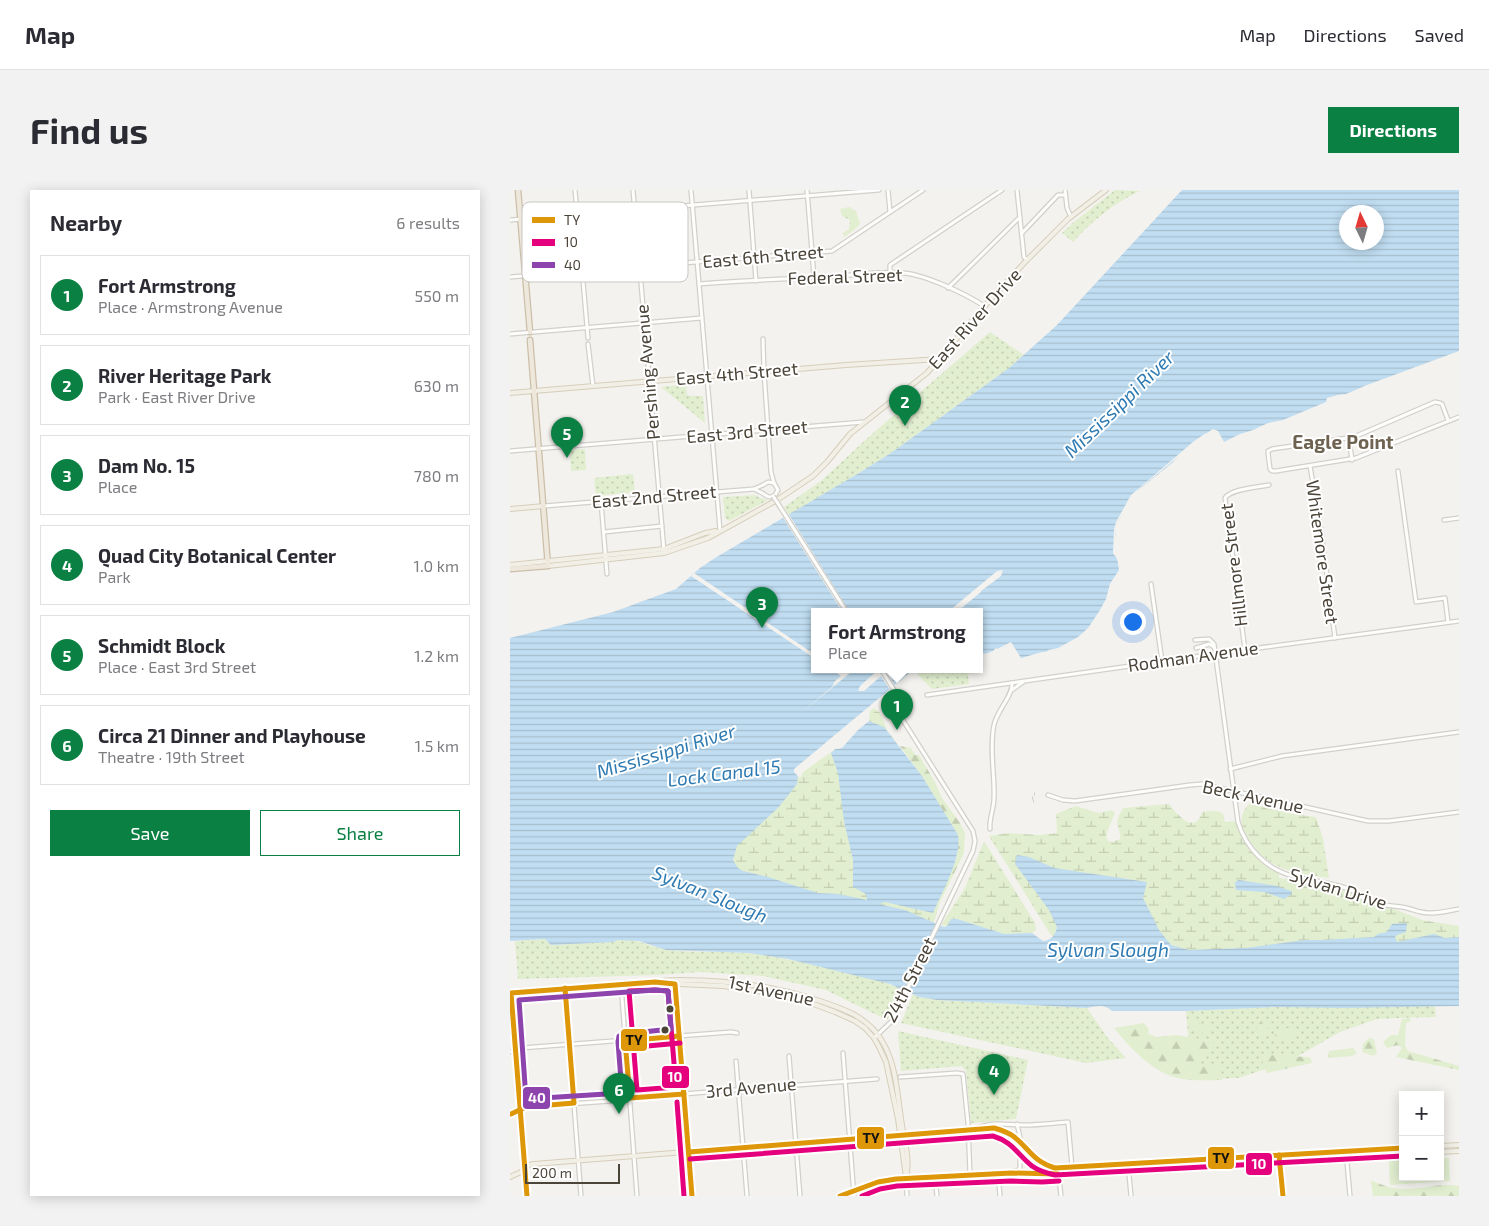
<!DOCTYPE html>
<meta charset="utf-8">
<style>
body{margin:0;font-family:"Exo 2",sans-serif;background:#f2f2f3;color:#2b2b33}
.controls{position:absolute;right:15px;bottom:15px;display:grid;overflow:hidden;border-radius:0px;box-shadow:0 2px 12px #0003}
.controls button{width:45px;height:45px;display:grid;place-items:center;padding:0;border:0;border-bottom:1px solid #e1e1e2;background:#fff;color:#2b2b33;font:25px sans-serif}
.compass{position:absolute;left:829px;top:15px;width:45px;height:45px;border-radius:50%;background:#fff;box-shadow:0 2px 12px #0003;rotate:355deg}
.scale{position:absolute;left:15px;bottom:12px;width:95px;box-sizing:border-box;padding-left:5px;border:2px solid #4b4439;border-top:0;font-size:14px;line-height:18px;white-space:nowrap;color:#4b4439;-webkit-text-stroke:4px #fff;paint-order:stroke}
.you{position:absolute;left:622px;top:431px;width:18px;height:18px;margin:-12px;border:4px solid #fff;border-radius:50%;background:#1a73e8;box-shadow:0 0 0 8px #1a73e833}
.badge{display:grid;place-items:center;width:32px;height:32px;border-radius:50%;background:#0b8043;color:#fff;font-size:16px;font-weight:700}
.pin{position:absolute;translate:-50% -41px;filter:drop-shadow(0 1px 2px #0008)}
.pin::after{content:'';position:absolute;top:26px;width:18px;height:15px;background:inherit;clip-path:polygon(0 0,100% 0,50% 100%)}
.popup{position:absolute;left:301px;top:418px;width:172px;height:65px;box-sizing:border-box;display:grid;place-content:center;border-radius:0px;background:#fff;filter:drop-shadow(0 1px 4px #0005);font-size:16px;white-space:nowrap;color:#7c7c81}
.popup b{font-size:19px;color:#2b2b33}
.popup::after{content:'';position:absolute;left:50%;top:100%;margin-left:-10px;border:10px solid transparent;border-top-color:#fff}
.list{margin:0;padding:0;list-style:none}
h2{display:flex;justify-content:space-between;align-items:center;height:65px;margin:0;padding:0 20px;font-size:21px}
h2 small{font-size:16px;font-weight:400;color:#7c7c81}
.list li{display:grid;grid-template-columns:32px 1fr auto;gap:15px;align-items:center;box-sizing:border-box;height:80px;margin:0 10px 10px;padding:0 10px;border:1px solid #e1e1e2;border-radius:0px}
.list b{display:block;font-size:19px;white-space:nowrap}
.list p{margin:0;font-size:16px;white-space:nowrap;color:#7c7c81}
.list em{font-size:16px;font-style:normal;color:#7c7c81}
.actions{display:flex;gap:10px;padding:15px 20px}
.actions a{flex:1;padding:11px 0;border:1px solid #0b8043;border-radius:0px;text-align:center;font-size:18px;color:#0b8043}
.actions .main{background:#0b8043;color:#fff}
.map{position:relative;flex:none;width:949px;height:1006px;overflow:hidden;border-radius:0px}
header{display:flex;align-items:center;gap:30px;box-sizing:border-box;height:70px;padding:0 25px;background:#fff;border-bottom:1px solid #e1e1e2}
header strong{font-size:24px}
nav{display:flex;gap:28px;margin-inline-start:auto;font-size:18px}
.intro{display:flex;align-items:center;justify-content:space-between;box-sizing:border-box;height:120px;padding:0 30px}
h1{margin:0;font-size:35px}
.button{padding:12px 22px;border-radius:0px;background:#0b8043;color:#fff;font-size:18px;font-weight:700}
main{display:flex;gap:30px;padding:0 30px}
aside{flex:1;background:#fff;border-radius:0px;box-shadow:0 2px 12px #0003}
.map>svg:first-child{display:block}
</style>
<header>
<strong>Map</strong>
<nav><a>Map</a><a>Directions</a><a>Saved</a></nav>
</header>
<div class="intro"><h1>Find us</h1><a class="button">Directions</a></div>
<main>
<aside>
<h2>Nearby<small>6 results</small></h2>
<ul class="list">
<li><span class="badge">1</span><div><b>Fort Armstrong</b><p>Place · Armstrong Avenue</p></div><em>550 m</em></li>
<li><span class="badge">2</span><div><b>River Heritage Park</b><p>Park · East River Drive</p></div><em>630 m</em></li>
<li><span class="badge">3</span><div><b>Dam No. 15</b><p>Place</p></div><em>780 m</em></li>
<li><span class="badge">4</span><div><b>Quad City Botanical Center</b><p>Park</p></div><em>1.0 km</em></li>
<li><span class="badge">5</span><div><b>Schmidt Block</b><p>Place · East 3rd Street</p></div><em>1.2 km</em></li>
<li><span class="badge">6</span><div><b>Circa 21 Dinner and Playhouse</b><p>Theatre · 19th Street</p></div><em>1.5 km</em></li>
</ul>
<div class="actions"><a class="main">Save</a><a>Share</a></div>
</aside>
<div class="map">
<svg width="949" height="1006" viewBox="0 0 949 1006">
<defs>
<pattern id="green-dots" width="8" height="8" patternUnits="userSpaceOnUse" patternTransform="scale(1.25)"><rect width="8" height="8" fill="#e1eecf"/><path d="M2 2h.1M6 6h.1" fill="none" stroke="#c3cdb2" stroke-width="1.8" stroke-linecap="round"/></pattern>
<pattern id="forest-firs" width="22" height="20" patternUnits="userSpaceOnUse" patternTransform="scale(1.25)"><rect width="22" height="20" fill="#e1eecf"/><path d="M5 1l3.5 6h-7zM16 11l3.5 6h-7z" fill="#c3cdb2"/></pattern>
<pattern id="wetland-marsh" width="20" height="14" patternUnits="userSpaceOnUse" patternTransform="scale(1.25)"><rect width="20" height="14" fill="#e1eecf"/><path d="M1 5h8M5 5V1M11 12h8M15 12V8" fill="none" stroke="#c3cdb2"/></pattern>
<pattern id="water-rules" width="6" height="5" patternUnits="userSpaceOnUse" patternTransform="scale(1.25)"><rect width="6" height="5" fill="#c0ddf1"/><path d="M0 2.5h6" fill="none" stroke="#a6bfcf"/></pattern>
</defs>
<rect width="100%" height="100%" fill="#f4f2ee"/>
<g fill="url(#green-dots)">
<path d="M605 0 630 1C604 13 582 31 563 52L552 43 564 32Z"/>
<path d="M480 142 514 165 499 178 381 263 349 283 279 325 274 317 312 290 362 244Z"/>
<path d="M176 194 177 205 184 206H193L195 233 151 197Z"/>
<path d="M75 259 76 280 61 281 60 260Z"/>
<path d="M123 284 125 302 86 306 84 288Z"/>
<path d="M245 305 250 308 258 310 219 331 215 328 213 307Z"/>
<path d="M470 475 472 480 463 481V483L458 484 459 494 422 499 407 484 410 479H470Z"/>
<path d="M35 749 41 755 103 752C121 744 141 758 158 760 185 763 212 761 239 763 267 766 294 773 321 779 345 784 369 789 391 799L382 822 377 830 316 800 253 786 191 782 145 785 8 789 5 751Z"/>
<path d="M403 804 409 807 427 810 577 818 597 847 616 868 576 873 391 833Z"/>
<path d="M925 816 926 827 887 828 867 829 830 842 788 866 753 880 728 888 682 890 676 821 765 817Z"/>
<path d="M388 841 518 870 506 929 461 933 456 881 452 876 391 881Z"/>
</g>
<g fill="url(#forest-firs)">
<path d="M339 17 346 21 350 34 344 40 334 47 333 43 339 39 340 30 332 26 330 19Z"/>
<path d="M390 556 401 558 405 565H409L426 594 432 608 450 633 455 643 454 663 430 712 429 708 447 667 448 646 412 586Z"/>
<path d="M900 828 901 831 896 833 895 855 898 861 949 876V880L886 867 892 858 888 855 877 858 873 852 881 845H888L892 829Z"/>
<path d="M754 829 764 834 755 840 754 846 746 843 747 835Z"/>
<path d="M681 830 699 837V844L690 843 681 837Z"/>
<path d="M634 833 639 839 638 844 647 847 666 845 703 851 705 859 690 865V874H708L712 890C699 890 685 891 672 889 644 884 621 859 604 838Z"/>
<path d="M777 838H784L783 848 767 853 765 844Z"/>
<path d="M859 848 864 849 867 864 863 866 852 862 853 854Z"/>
<path d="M843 858 847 863 842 866 820 868 818 866 819 861Z"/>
<path d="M756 865 800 867 802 873 757 883 752 874Z"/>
<path d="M861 991C868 992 875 997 883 998 903 1002 929 992 949 996V1006H863Z"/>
</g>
<g fill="url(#wetland-marsh)">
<path d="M364 518 370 523 378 542 385 550 359 531 360 521Z"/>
<path d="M325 559 429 708 430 712 424 732 231 686 209 660 284 582 290 588 293 582Z"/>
<path d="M741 612 746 615 783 624 806 627 813 648 819 688C781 682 755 680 735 643 729 631 731 621 741 612Z"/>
<path d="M659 614C667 624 685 646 692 622 699 621 707 619 713 624L715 632 725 631C738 658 743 667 769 683V688L810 692 845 704 853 711 870 716 879 717 912 730 949 736V751L679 760 547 737 544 746 541 745 479 646 498 643 529 645 547 643 546 624 566 616 588 623 602 620 605 623 596 645 598 651 602 652 610 649C611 643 609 642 608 636 606 629 610 624 613 618Z"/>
<path d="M474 651 525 733 526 740 522 743 494 744 447 729 437 736 431 735 455 698Z"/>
</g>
<path fill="#e1eecf" d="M930 968H939L940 991 880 995 879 971 893 970V987H930Z"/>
<g fill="url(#water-rules)" fill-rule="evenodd">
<path d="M672 0H949V161L857 195 836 204 828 205 817 208 816 212 773 230 758 233 743 240 730 244 714 252 708 241 703 239 683 252 661 274 622 305 606 336 604 363 610 375V380L600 394 597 409 578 439 567 449 550 458 534 462H532L508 469 502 454C491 459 481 465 470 464V421H304V479H404L284 579V581L288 586 287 594 268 618 227 656 223 670 228 678 233 681 258 687 308 703 328 704 357 710 356 704 343 697V670L334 631 328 583 321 563 325 559 332 558 338 548 355 532 359 531 374 537 412 586 448 645C452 668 432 702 423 723L375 712 369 714 395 720 434 737 437 736 441 729H447L494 744 522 743 533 751C542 750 545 745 547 737L539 720 505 674 507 665 519 667 544 678 637 692 633 708 649 740 661 755 679 760 736 758 794 750H812L864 747 868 744 877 742 882 734 897 733 896 742 887 745 885 747 887 752 924 744 935 748 949 747V816L833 818 765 817 676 821H602C594 814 587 816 577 818L427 810 409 807 380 794 278 769 239 763 156 760 129 751 108 750 103 752 41 755 35 749 0 751V448L103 422 166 399 190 378 205 368 349 283 381 263 499 178 547 135ZM836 22H866V52H836Z"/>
<path d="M729 690 767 696 781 701 782 704 774 709 754 702 726 700 725 692Z"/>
</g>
<g fill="#f4f2ee">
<path d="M696 243V244L629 299 622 308 608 332 605 344V360L611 373 612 379 601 396 598 410 591 424 577 441 565 451 552 458 538 461 537 463 538 460 548 458 568 447 578 438 589 422 596 409 600 394 609 380 607 367 605 366 603 363 604 340 606 332 621 305 683 252Z"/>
<path d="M278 323 339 421H332L272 326Z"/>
<path d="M493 380 491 386 471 401V402L448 421H439L487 381Z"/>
<path d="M184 383 304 464V468L181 386Z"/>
<path d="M501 452 511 468 507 470 500 455 482 464 470 466V463L475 464 483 461 486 458 487 459Z"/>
<path d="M321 479H327L334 483 340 479H345L291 523 323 496 324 492 331 486Z"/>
<path d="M367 479H380L377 482 386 497 287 581 291 585 290 588 284 582 285 579 380 500 371 486 354 501H348L350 496 368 480Z"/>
<path d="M357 529 359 531 348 540 332 558 325 559 319 564V561L324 557 331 556 336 547 353 530Z"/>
</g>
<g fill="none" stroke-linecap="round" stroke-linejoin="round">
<g stroke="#d2cfca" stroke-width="3" stroke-dasharray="3 1.5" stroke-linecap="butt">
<path d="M524 604H525"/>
<path d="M522 608H523"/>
<path d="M523 611H524"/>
</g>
<g stroke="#d2d0cb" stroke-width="5.5">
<g id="minor">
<path d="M65 0 78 148"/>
<path d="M123 0 154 361"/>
<path d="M181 0 210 340"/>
<path d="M239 0 246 91"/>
<path d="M297 0 304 87"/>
<path d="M378 0 380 22"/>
<path d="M507 0 514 67 517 70"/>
<path d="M555 0 557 18 561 27"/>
<path d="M0 30 369 0"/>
<path d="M512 43 548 5H555"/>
<path d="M380 82V75L492 0"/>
<path d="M0 87 322 61 413 0"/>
<path d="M189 94C236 90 283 89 329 86 351 84 373 81 394 83 416 85 456 104 474 116"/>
<path d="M438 98 508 29 510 28"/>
<path d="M0 144 192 128"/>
<path d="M78 154 83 196"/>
<path d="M938 230 932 214 930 213 925 212 844 247 762 259 758 261V263L760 279 762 281H766L846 268 949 227"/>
<path d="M839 249 842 270"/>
<path d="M0 261 354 232"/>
<path d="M800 276 811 340 825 448"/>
<path d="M888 281 906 412 935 408 938 432"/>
<path d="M253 295 258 292 264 293"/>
<path d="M244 299C246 300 248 301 250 302 256 304 258 310 265 305L268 300 264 293 261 282 254 182 253 149"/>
<path d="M91 312 97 384"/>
<path d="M267 312 336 421"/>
<path d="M34 316 244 299 253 295"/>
<path d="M934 330 949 328"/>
<path d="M94 342 152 336"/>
<path d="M641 394 652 471"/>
<path d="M685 450 699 449 704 454 728 632C736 658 756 679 783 686 802 691 820 692 839 699 847 702 851 708 858 711 870 716 881 715 892 717 899 718 905 721 911 722 923 725 937 721 949 719"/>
<path d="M686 458 699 454 704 457"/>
<path d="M735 460 715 308C721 299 748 297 759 295"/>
<path d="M502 500 513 492"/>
<path d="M417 505 711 463 949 431"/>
<path d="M720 579 772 566 949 542"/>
<path d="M538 605 553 610 565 611 680 595 692 594 858 631H879L949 622"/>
<path d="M480 639C479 628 484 619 484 608 485 584 479 559 484 535 487 520 503 506 502 493"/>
<path d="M165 792 182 1006"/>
<path d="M111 794 127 1006"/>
<path d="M55 798 71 1006"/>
<path d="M1 803 17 1006"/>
<path d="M364 848 382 831 390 814 463 661 465 651 463 641 389 524 387 513 389 508 371 479"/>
<path d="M0 862 11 858 221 842 227 843"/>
<path d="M333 863 344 1006"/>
<path d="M279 866 290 1006"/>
<path d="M226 871 237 1006"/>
<path d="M390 887 447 883 453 884 458 933 460 985"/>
<path d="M0 924 16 917 115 910 120 908 367 889"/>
<path d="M468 938C483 931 499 935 515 935 529 935 544 933 558 932L562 977"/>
<path d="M836 961 840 1006"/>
<path d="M769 965 773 1006"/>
<path d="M618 974 621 1006"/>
<path d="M548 978 551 1006"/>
<path d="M501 982 509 980 510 978V947L507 934"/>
<path d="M488 983 490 1006"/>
<path d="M425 987 427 1006"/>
<path d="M396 988 397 1006"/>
</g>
</g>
<g stroke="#d6cebb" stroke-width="6">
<g id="major">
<path d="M0 203 336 175 430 169"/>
<path d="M0 319 34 316"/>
<path d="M0 375 154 359 195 343 206 341"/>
<path d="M38 376 154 363 198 348 267 310 303 286 317 272 340 244 417 183 480 110 517 70 558 29 596 0"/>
<path d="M147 793 213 796 265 804 298 812 325 822 345 831 355 838 364 848 369 857 376 872 388 929 396 987"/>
<path d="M0 803 80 796 145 792C154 790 162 790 171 790 219 790 265 796 310 811 322 815 334 819 345 825 355 831 366 840 372 851 386 873 387 903 391 928 393 947 401 969 396 988"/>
<path d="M930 956 949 955"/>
<path d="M930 962 949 961"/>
<path d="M0 987 11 982 18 975 24 974 478 938C514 937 514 973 545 978L893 958"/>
<path d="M330 1006 368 992 386 989 501 983 532 985 716 974 799 971 827 968 893 964"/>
</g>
</g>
<g stroke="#ccbfa9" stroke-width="7">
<g id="highway">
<path d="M8 0 20 142"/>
<path d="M0 379 38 376 20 150"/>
</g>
</g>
<use href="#minor" stroke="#fdfdfc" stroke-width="3"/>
<use href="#major" stroke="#f2efe6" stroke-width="4"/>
<use href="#highway" stroke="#ede8db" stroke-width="4.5"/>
<g stroke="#d2d0cb" stroke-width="5.5" stroke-linecap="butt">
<path id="minor-bridge" d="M263 306 267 312"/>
</g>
<use href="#minor-bridge" stroke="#fdfdfc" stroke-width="3"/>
<g stroke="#fff" stroke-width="9">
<g id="bus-1">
<path d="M169 846 115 851 120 908 174 904"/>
<path d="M1 924 16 917 64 913 55 798"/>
<path d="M179 962 484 938C491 940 497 942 503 946 520 959 522 971 545 978L893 958"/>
<path d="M769 965 773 1006"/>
<path d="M17 1006 1 803 145 792 165 794 182 1006"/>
<path d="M330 1006 368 992 386 989 501 983 548 984"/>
</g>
</g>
<g stroke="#fff" stroke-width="9">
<g id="bus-2">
<path d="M145 800 158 801 166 897 127 900 119 801Z"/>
<path d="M116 858 170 853"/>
<path d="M167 912 174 1006"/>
<path d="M180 969 483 946C503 952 507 964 522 976 529 981 536 983 545 985L893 966"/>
<path d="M352 1006 370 999 387 996 501 991 532 992 549 991"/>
</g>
</g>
<g stroke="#fff" stroke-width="9">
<path id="bus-3" d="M145 800 158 801 161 839 114 844 109 846 108 852 112 903 16 909 9 810Z"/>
</g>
<use href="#bus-1" stroke="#dd9709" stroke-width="5"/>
<use href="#bus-2" stroke="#e5007d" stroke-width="5"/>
<use href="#bus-3" stroke="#8e44ad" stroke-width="5"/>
</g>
<g fill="#4b4439" stroke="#fff" stroke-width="2">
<circle cx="160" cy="819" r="4.5"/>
<circle cx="155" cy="840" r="4.5"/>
</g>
<g text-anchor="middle" stroke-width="4" stroke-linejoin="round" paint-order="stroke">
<g font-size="18" fill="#4b4439" stroke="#fff">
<text transform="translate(253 67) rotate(-5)" y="6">East 6th Street</text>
<text transform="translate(335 87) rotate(-2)" y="6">Federal Street</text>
<text transform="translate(465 129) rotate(-48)" y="6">East River Drive</text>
<text transform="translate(138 182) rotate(-95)" y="6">Pershing Avenue</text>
<text transform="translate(227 184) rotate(-5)" y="6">East 4th Street</text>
<text transform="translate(237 242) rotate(-5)" y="6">East 3rd Street</text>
<text transform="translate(144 307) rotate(-5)" y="6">East 2nd Street</text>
<text transform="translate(812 362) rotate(82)" y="6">Whitemore Street</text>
<text transform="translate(724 375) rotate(-97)" y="6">Hillmore Street</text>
<text transform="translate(683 467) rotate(-8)" y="6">Rodman Avenue</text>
<text transform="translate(743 607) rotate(12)" y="6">Beck Avenue</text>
<text transform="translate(828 699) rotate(17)" y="6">Sylvan Drive</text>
<text transform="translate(400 790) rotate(-63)" y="6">24th Street</text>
<text transform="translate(261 801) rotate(12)" y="6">1st Avenue</text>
<text transform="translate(241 898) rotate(-5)" y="6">3rd Avenue</text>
</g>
<g font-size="19" font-style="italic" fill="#2e7ab2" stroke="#fff">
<text transform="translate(609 214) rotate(-44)" y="7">Mississippi River</text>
<text transform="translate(156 561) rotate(-17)" y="7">Mississippi River</text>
<text transform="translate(214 583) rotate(-7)" y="7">Lock Canal 15</text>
<text transform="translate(200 704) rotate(22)" y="7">Sylvan Slough</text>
<text x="598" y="767">Sylvan Slough</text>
</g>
<g font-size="19" font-weight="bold" fill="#6e6250" stroke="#fff">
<text x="833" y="259">Eagle Point</text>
</g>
</g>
<rect x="12" y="12" width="166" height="80" rx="8" fill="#fff" stroke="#c9c7c4" stroke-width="1"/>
<rect x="22" y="27" width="23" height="6" fill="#dd9709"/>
<rect x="22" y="49" width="23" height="7" fill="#e5007d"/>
<rect x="22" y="72" width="23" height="6" fill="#8e44ad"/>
<g font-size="14" fill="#4b4439">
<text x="54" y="35">TY</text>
<text x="54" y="57">10</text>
<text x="54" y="80">40</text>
</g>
<g stroke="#fff" stroke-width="2">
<rect x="110" y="838" width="28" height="24" rx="5" fill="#dd9709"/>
<rect x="151" y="875" width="29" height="24" rx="5" fill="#e5007d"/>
<rect x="12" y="896" width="29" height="24" rx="5" fill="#8e44ad"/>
<rect x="346" y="936" width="29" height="24" rx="5" fill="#dd9709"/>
<rect x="697" y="956" width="28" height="24" rx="5" fill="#dd9709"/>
<rect x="735" y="962" width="28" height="24" rx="5" fill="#e5007d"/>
</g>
<g font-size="14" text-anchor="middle" font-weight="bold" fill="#fff">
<text x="165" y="892">10</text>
<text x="27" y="913">40</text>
<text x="749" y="979">10</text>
</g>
<g font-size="14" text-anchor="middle" font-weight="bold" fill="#111">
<text x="124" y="855">TY</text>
<text x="361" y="953">TY</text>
<text x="711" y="973">TY</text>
</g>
</svg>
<div class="controls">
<button>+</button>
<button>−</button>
</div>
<svg class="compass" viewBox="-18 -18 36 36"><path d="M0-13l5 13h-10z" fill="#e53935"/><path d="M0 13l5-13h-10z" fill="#7c7c81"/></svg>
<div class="scale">200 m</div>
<div class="you"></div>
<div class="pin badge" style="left:387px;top:540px">1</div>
<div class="popup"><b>Fort Armstrong</b>Place</div>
<div class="pin badge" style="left:395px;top:236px">2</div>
<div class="pin badge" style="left:252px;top:438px">3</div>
<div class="pin badge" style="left:484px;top:905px">4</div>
<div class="pin badge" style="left:57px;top:268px">5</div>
<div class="pin badge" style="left:109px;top:924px">6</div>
</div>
</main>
